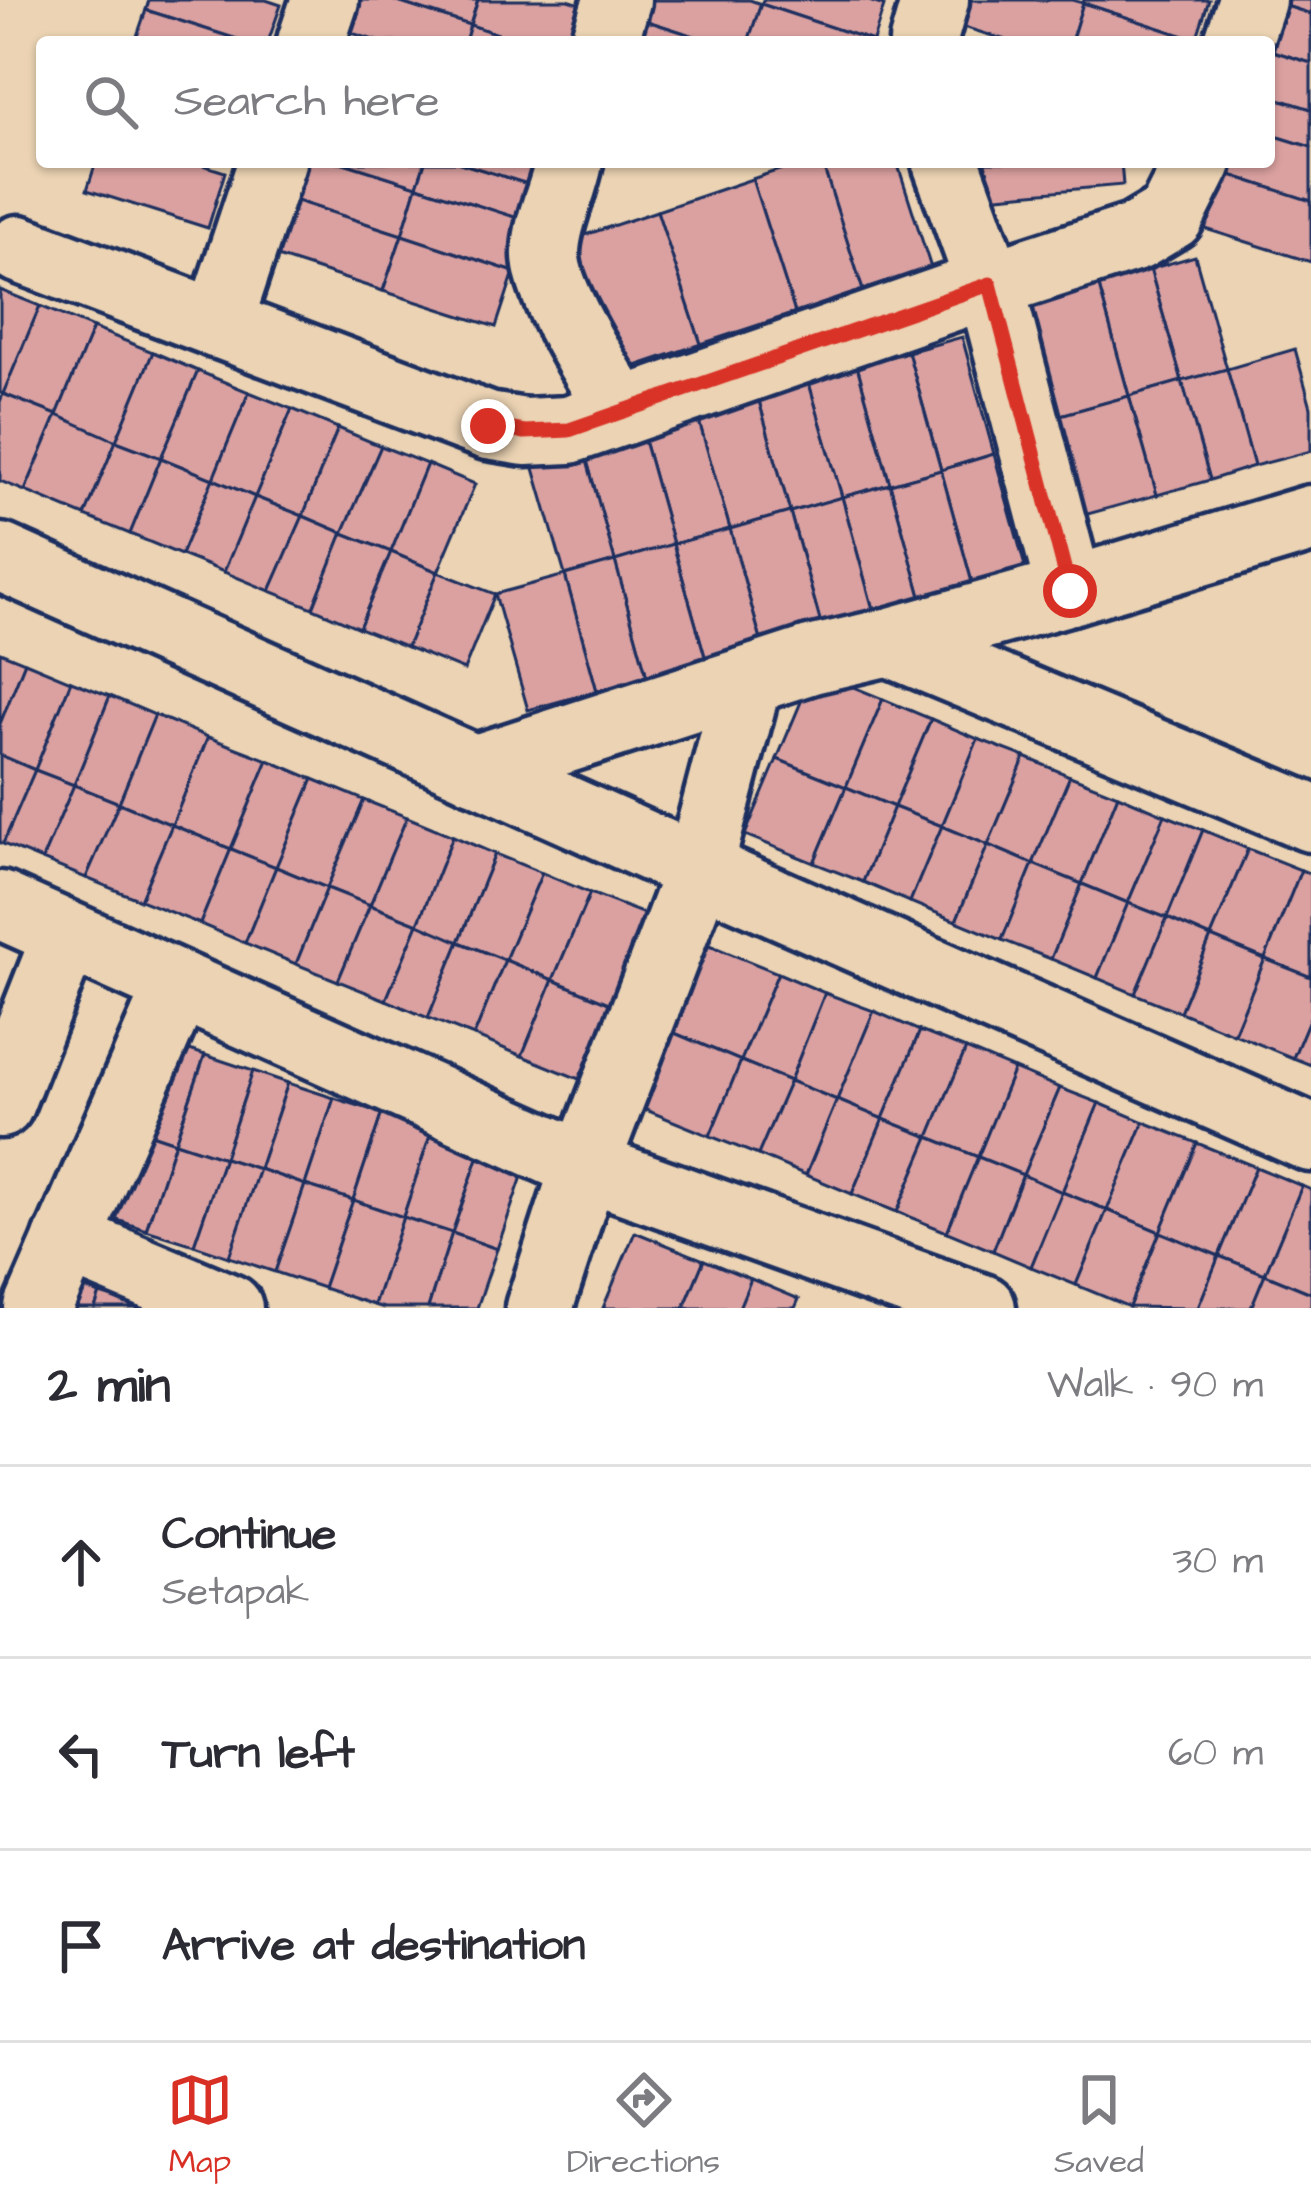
<!DOCTYPE html>
<meta charset="utf-8">
<style>
body{margin:0;font-family:"Architects Daughter",sans-serif;background:#f2f2f3;color:#2b2b33}
.stop{position:absolute;width:36px;height:36px;margin:-27px;border:9px solid #d93025;border-radius:50%;background:#fff}
.stop.end{background:#d93025;border-color:#fff;box-shadow:0 3px 12px #0008}
.list{margin:0;padding:0;list-style:none}
h2{display:flex;justify-content:space-between;align-items:center;height:156px;margin:0;padding:0 48px;font-size:51px}
h2 small{font-size:39px;font-weight:400;color:#7c7c81}
.list li{display:grid;grid-template-columns:78px 1fr auto;gap:36px;align-items:center;box-sizing:border-box;height:192px;padding:0 48px;border-top:3px solid #e1e1e2}
.list b{display:block;font-size:45px;white-space:nowrap}
.list p{margin:0;font-size:39px;white-space:nowrap;color:#7c7c81}
.list em{font-size:39px;font-style:normal;color:#7c7c81}
.icon{flex:none;width:66px;height:66px;fill:none;stroke:currentColor;stroke-width:2;stroke-linecap:round;stroke-linejoin:round}
.map{position:relative;flex:none;width:1311px;height:1308px;overflow:hidden}
.search{position:absolute;background:#fff;box-shadow:0 3px 9px #0004;left:36px;right:36px;top:36px;height:132px;display:flex;align-items:center;gap:30px;box-sizing:border-box;padding:0 42px;border-radius:12px;color:#7c7c81;font-size:45px}
.sheet{height:732px;background:#fff}
nav{display:flex;justify-content:space-around;align-items:center;box-sizing:border-box;height:168px;border-top:3px solid #e1e1e2;background:#fff;font-size:33px;color:#7c7c81}
nav a{display:grid;justify-items:center;gap:6px}
nav .on{color:#d93025}
.map>svg:first-child{display:block}
</style>
<div class="map">
<svg width="1311" height="1308" viewBox="0 0 1311 1308">
<rect width="100%" height="100%" fill="#ebd3b3"/>
<filter id="ink" filterUnits="userSpaceOnUse"><feTurbulence type="fractalNoise" baseFrequency=".00833" numOctaves="2"/><feDisplacementMap in="SourceGraphic" scale="24" xChannelSelector="R" yChannelSelector="G"/><feConvolveMatrix kernelMatrix="1 2 1 2 8 2 1 2 1" color-interpolation-filters="sRGB"/></filter>
<g filter="url(#ink)">
<g fill="#dba1a0" stroke="#1b2f5e" stroke-width="3">
<path d="M149 0H266L281 5 268 42H246L146 10Z"/>
<path d="M345 0H392L470 25 465 42H380L336 28Z"/>
<path d="M392 0H478L470 25Z"/>
<path d="M478 0H568L599 10 589 42H522L470 25Z"/>
<path d="M629 0H750L761 4 748 42H713L625 14Z"/>
<path d="M763 0H866L884 6 873 41 761 4Z"/>
<path d="M951 0H1072L1083 3 1071 42H1012L944 21Z"/>
<path d="M1084 0H1209L1196 40 1083 3Z"/>
<path d="M1267 0H1311V14Z"/>
<path d="M1267 0 1311 14V63L1269 50Z"/>
<path d="M1083 3 1196 40 1071 42Z"/>
<path d="M761 4 873 41V42H748Z"/>
<path d="M146 10 246 42H135Z"/>
<path d="M625 14 713 42H616Z"/>
<path d="M470 25 522 42H465Z"/>
<path d="M1269 50 1311 63V109L1269 96Z"/>
<path d="M1269 96 1311 109V147L1269 134Z"/>
<path d="M1269 134 1311 147V201L1212 169 1214 162H1269Z"/>
<path d="M96 162H193L225 172 208 228 87 190Z"/>
<path d="M292 162H341L417 186 402 235 281 196Z"/>
<path d="M341 162H425L417 186Z"/>
<path d="M425 162H457L541 188 530 222 417 186Z"/>
<path d="M457 162H550L541 188Z"/>
<path d="M803 162H822L863 290 795 313 752 179Z"/>
<path d="M822 162H897L931 268 863 290Z"/>
<path d="M985 162H1121L1123 185 987 197Z"/>
<path d="M1212 169 1311 201V262L1193 225Z"/>
<path d="M752 179 795 313 701 344 657 211Z"/>
<path d="M417 186 530 222 514 272 402 235Z"/>
<path d="M281 196 402 235 383 291 262 252Z"/>
<path d="M657 211 701 344 618 372 552 246Z"/>
<path d="M402 235 514 272 496 327 383 291Z"/>
<path d="M1195 256 1227 369 1182 381 1150 269Z"/>
<path d="M1150 269 1182 381 1129 396 1098 283Z"/>
<path d="M1098 283 1129 396 1039 421 1007 310Z"/>
<path d="M0 290 40 306 3 394 0 393Z"/>
<path d="M40 306 93 328 57 415 3 394Z"/>
<path d="M93 328 153 352 116 441 57 415Z"/>
<path d="M962 337 994 454 941 470 908 352Z"/>
<path d="M1295 349 1311 407V451L1254 466 1227 369Z"/>
<path d="M153 352 198 371 161 458 116 441Z"/>
<path d="M908 352 941 470 890 484 857 366Z"/>
<path d="M857 366 890 484 842 497 808 380Z"/>
<path d="M1227 369 1254 466 1210 480 1182 381Z"/>
<path d="M198 371 249 392 213 479 161 458Z"/>
<path d="M808 380 842 497 790 512 757 394Z"/>
<path d="M1182 381 1210 480 1157 495 1129 396Z"/>
<path d="M249 392 292 409 255 497 213 479Z"/>
<path d="M3 394 57 415 25 491 0 481V402Z"/>
<path d="M757 394 790 512 730 529 696 411Z"/>
<path d="M1129 396 1157 495 1066 520 1039 421Z"/>
<path d="M292 409 338 428 303 516 255 497Z"/>
<path d="M696 411 730 529 673 544 640 426Z"/>
<path d="M57 415 116 441 85 516 25 491Z"/>
<path d="M640 426 673 544 615 561 582 443Z"/>
<path d="M338 428 381 446 343 533 303 516Z"/>
<path d="M116 441 161 458 130 534 85 516Z"/>
<path d="M582 443 615 561 565 575 531 458Z"/>
<path d="M381 446 427 464 391 552 343 533Z"/>
<path d="M994 454 1026 570 973 586 941 470Z"/>
<path d="M161 458 213 479 181 555 130 534Z"/>
<path d="M427 464 475 484 438 572 391 552Z"/>
<path d="M941 470 973 586 922 600 890 484Z"/>
<path d="M213 479 255 497 224 572 181 555Z"/>
<path d="M890 484 922 600 874 613 842 497Z"/>
<path d="M255 497 303 516 270 591 224 572Z"/>
<path d="M842 497 874 613 822 628 790 512Z"/>
<path d="M790 512 822 628 762 644 730 529Z"/>
<path d="M303 516 343 533 313 608 270 591Z"/>
<path d="M730 529 762 644 706 660 673 544Z"/>
<path d="M343 533 391 552 359 628 313 608Z"/>
<path d="M673 544 706 660 647 677 615 561Z"/>
<path d="M391 552 438 572 407 647 359 628Z"/>
<path d="M615 561 647 677 597 691 565 575Z"/>
<path d="M438 572 495 594 464 670 407 647Z"/>
<path d="M565 575 597 691 528 710 495 594Z"/>
<path d="M0 652 25 662 0 724Z"/>
<path d="M25 662 71 681 35 770 0 755V724Z"/>
<path d="M814 671 883 699 846 787 777 759Z"/>
<path d="M71 681 110 696 74 785 35 770Z"/>
<path d="M110 696 155 715 119 803 74 785Z"/>
<path d="M883 699 931 719 894 807 846 787Z"/>
<path d="M155 715 208 737 172 825 119 803Z"/>
<path d="M931 719 978 739 942 826 894 807Z"/>
<path d="M208 737 268 760 231 849 172 825Z"/>
<path d="M978 739 1025 757 988 845 942 826Z"/>
<path d="M0 755 35 770 3 844 0 843Z"/>
<path d="M1025 757 1070 776 1033 864 988 845Z"/>
<path d="M777 759 846 787 814 863 745 835Z"/>
<path d="M268 760 313 779 276 867 231 849Z"/>
<path d="M35 770 74 785 42 860 3 844Z"/>
<path d="M1070 776 1118 795 1082 884 1033 864Z"/>
<path d="M313 779 364 800 327 888 276 867Z"/>
<path d="M74 785 119 803 86 878 42 860Z"/>
<path d="M846 787 894 807 863 882 814 863Z"/>
<path d="M1118 795 1165 815 1128 903 1082 884Z"/>
<path d="M364 800 407 817 370 905 327 888Z"/>
<path d="M119 803 172 825 140 900 86 878Z"/>
<path d="M894 807 942 826 910 902 863 882Z"/>
<path d="M1165 815 1203 830 1167 918 1128 903Z"/>
<path d="M407 817 453 836 418 924 370 905Z"/>
<path d="M172 825 231 849 200 924 140 900Z"/>
<path d="M942 826 988 845 956 921 910 902Z"/>
<path d="M1203 830 1248 849 1211 937 1167 918Z"/>
<path d="M453 836 495 854 459 942 418 924Z"/>
<path d="M988 845 1033 864 1002 940 956 921Z"/>
<path d="M231 849 276 867 245 943 200 924Z"/>
<path d="M1248 849 1301 870 1265 959 1211 937Z"/>
<path d="M495 854 542 873 505 960 459 942Z"/>
<path d="M1033 864 1082 884 1051 959 1002 940Z"/>
<path d="M276 867 327 888 296 964 245 943Z"/>
<path d="M1301 870 1311 874V977L1265 959Z"/>
<path d="M542 873 590 893 553 980 505 960Z"/>
<path d="M1082 884 1128 903 1097 978 1051 959Z"/>
<path d="M327 888 370 905 338 981 296 964Z"/>
<path d="M590 893 647 915 611 1004 553 980Z"/>
<path d="M1128 903 1167 918 1135 994 1097 978Z"/>
<path d="M370 905 418 924 386 1000 338 981Z"/>
<path d="M1167 918 1211 937 1180 1012 1135 994Z"/>
<path d="M418 924 459 942 428 1018 386 1000Z"/>
<path d="M1211 937 1265 959 1234 1034 1180 1012Z"/>
<path d="M459 942 505 960 474 1036 428 1018Z"/>
<path d="M709 945 778 973 741 1061 672 1032Z"/>
<path d="M1265 959 1311 977V1015L1293 1058 1234 1034Z"/>
<path d="M505 960 553 980 522 1056 474 1036Z"/>
<path d="M778 973 825 993 790 1081 741 1061Z"/>
<path d="M553 980 611 1004 579 1079 522 1056Z"/>
<path d="M825 993 874 1011 837 1100 790 1081Z"/>
<path d="M874 1011 920 1031 883 1119 837 1100Z"/>
<path d="M1311 1015V1065L1293 1058Z"/>
<path d="M920 1031 966 1049 929 1137 883 1119Z"/>
<path d="M672 1032 741 1061 710 1136 641 1108Z"/>
<path d="M165 1042 205 1055 175 1142 136 1129Z"/>
<path d="M966 1049 1014 1069 978 1157 929 1137Z"/>
<path d="M205 1055 253 1071 224 1158 175 1142Z"/>
<path d="M741 1061 790 1081 758 1155 710 1136Z"/>
<path d="M1014 1069 1060 1088 1023 1175 978 1157Z"/>
<path d="M253 1071 288 1083 259 1169 224 1158Z"/>
<path d="M790 1081 837 1100 806 1175 758 1155Z"/>
<path d="M288 1083 334 1098 305 1185 259 1169Z"/>
<path d="M1060 1088 1099 1103 1062 1192 1023 1175Z"/>
<path d="M334 1098 382 1113 353 1200 305 1185Z"/>
<path d="M837 1100 883 1119 852 1194 806 1175Z"/>
<path d="M1099 1103 1144 1122 1107 1210 1062 1192Z"/>
<path d="M382 1113 432 1130 403 1217 353 1200Z"/>
<path d="M883 1119 929 1137 897 1212 852 1194Z"/>
<path d="M1144 1122 1197 1143 1160 1232 1107 1210Z"/>
<path d="M136 1129 175 1142 146 1230 106 1216Z"/>
<path d="M432 1130 482 1147 452 1233 403 1217Z"/>
<path d="M929 1137 978 1157 947 1232 897 1212Z"/>
<path d="M175 1142 224 1158 194 1245 146 1230Z"/>
<path d="M1197 1143 1256 1167 1219 1256 1160 1232Z"/>
<path d="M482 1147 527 1162 497 1249 452 1233Z"/>
<path d="M978 1157 1023 1175 993 1251 947 1232Z"/>
<path d="M224 1158 259 1169 229 1257 194 1245Z"/>
<path d="M1256 1167 1302 1186 1265 1274 1219 1256Z"/>
<path d="M259 1169 305 1185 275 1272 229 1257Z"/>
<path d="M1023 1175 1062 1192 1031 1267 993 1251Z"/>
<path d="M305 1185 353 1200 323 1288 275 1272Z"/>
<path d="M1302 1186 1311 1190V1293L1265 1274Z"/>
<path d="M1062 1192 1107 1210 1076 1285 1031 1267Z"/>
<path d="M353 1200 403 1217 374 1305 323 1288Z"/>
<path d="M1107 1210 1160 1232 1129 1307 1076 1285Z"/>
<path d="M403 1217 452 1233 428 1308H384L374 1305Z"/>
<path d="M635 1232 704 1260 684 1308H603Z"/>
<path d="M1160 1232 1219 1256 1198 1308 1129 1307Z"/>
<path d="M452 1233 497 1249 477 1308H428Z"/>
<path d="M1219 1256 1265 1274 1251 1308H1198Z"/>
<path d="M704 1260 751 1279 739 1308H684Z"/>
<path d="M1265 1274 1311 1293V1308H1251Z"/>
<path d="M751 1279 799 1299 795 1308H739Z"/>
<path d="M60 1280 100 1294 95 1308H50Z"/>
<path d="M100 1294 139 1306V1308H95Z"/>
</g>
<g fill="none" stroke-linecap="round" stroke-linejoin="round">
<g stroke="#1b2f5e" stroke-width="75">
<g id="street">
<path d="M311 42 325 0"/>
<path d="M604 42 617 0"/>
<path d="M923 42 935 0"/>
<path d="M1238 42 1252 0"/>
<path d="M569 162C563 192 547 221 546 252 544 292 600 375 621 412"/>
<path d="M946 162 990 284 1070 591"/>
<path d="M19 249 488 426 525 432 569 430 990 284 1136 237 1171 216 1198 162"/>
<path d="M218 325 272 162"/>
<path d="M0 557 699 869 1311 1138"/>
<path d="M888 642 1311 818"/>
<path d="M474 769 811 660 888 642 1070 591 1311 519"/>
<path d="M0 905 585 1166 982 1308"/>
<path d="M0 1104 66 936"/>
<path d="M67 1240 229 1308"/>
<path d="M38 1308 178 986"/>
<path d="M539 1308 585 1166 699 869 748 682"/>
</g>
</g>
<use href="#street" stroke="#ebd3b3" stroke-width="66"/>
</g>
</g>
<g fill="none" stroke-linecap="round" stroke-linejoin="round" filter="url(#ink)">
<path stroke="#d93025" stroke-width="15" d="M488 426 525 432 569 430 990 284 1070 591"/>
</g>
</svg>
<div class="stop" style="left:1070px;top:591px"></div>
<div class="stop end" style="left:488px;top:426px"></div>
<div class="search"><svg class="icon" aria-label="search" viewBox="0 0 24 24"><circle cx="10" cy="10" r="6"/><path d="M15 15l6 6"/></svg>Search here</div>
</div>
<section class="sheet">
<h2>2 min<small>Walk · 90 m</small></h2>
<ul class="list">
<li><svg class="icon" aria-label="ahead" viewBox="0 0 24 24"><path d="M12 20V5M6 11l6-6 6 6"/></svg><div><b>Continue</b><p>Setapak</p></div><em>30 m</em></li>
<li><svg class="icon" aria-label="left" viewBox="0 0 24 24"><path d="M17 20v-9H6M10 6l-5 5 5 5"/></svg><div><b>Turn left</b></div><em>60 m</em></li>
<li><svg class="icon" aria-label="arrive" viewBox="0 0 24 24"><path d="M6 21V4h12l-3 4 3 4H6"/></svg><div><b>Arrive at destination</b></div></li>
</ul>
</section>
<nav>
<a class="on"><svg class="icon" aria-label="map" viewBox="0 0 24 24"><path d="M3 6l6-2 6 2 6-2v14l-6 2-6-2-6 2zM9 4v14M15 6v14"/></svg>Map</a>
<a><svg class="icon" aria-label="directions" viewBox="0 0 24 24"><path d="M12 3l9 9-9 9-9-9zM9 14v-3h6M13 9l2 2-2 2"/></svg>Directions</a>
<a><svg class="icon" aria-label="saved" viewBox="0 0 24 24"><path d="M7 4h10v16l-5-4-5 4z"/></svg>Saved</a>
</nav>
